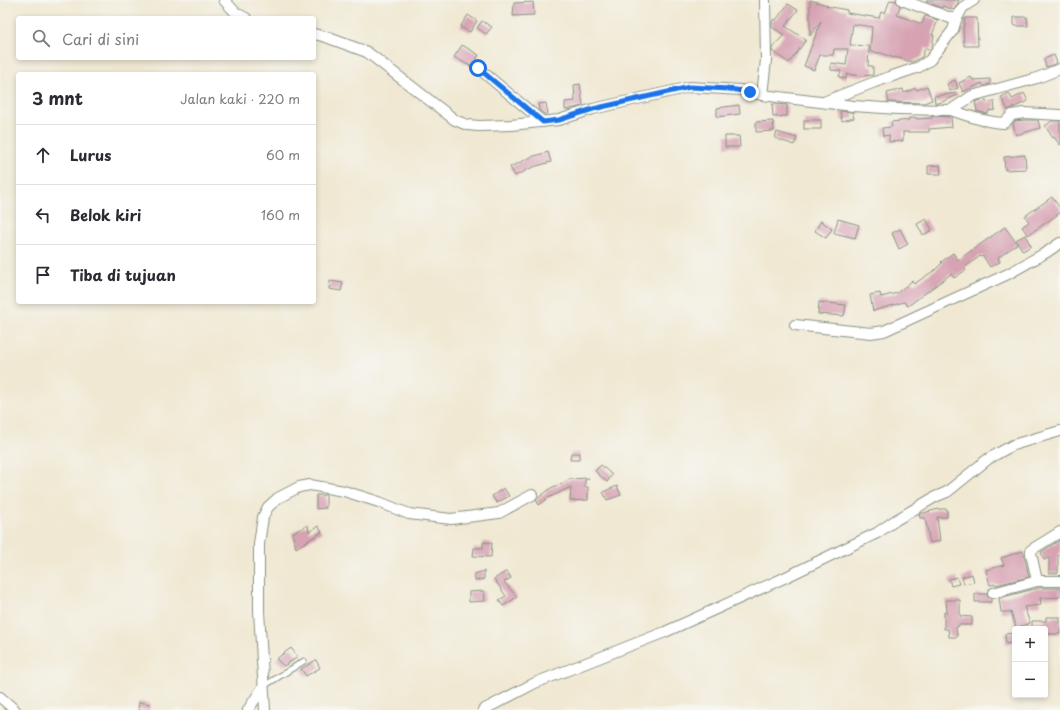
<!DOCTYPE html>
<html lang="id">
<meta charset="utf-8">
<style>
body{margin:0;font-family:"Playpen Sans",sans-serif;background:#f2f2f3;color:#2b2b33}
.controls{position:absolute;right:12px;bottom:12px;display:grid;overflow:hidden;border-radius:4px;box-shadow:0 2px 6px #0003}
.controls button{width:36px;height:36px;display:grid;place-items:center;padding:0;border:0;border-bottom:1px solid #e1e1e2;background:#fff;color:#2b2b33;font:20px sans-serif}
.stop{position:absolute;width:12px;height:12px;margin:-9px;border:3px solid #1a73e8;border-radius:50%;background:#fff}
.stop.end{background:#1a73e8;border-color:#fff;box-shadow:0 1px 4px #0008}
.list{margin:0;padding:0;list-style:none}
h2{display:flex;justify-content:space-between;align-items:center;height:52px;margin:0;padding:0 16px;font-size:17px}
h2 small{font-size:13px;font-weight:400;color:#7c7c81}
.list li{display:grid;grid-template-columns:26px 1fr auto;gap:12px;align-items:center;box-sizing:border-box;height:60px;padding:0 16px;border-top:1px solid #e1e1e2}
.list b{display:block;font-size:15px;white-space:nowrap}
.list em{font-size:13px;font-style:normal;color:#7c7c81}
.icon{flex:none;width:22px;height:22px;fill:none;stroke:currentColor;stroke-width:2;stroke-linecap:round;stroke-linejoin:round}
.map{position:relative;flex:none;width:1060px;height:710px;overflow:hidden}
.search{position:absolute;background:#fff;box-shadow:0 2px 6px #0003;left:16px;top:16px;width:300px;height:44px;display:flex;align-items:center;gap:10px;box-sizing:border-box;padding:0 14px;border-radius:4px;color:#7c7c81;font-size:15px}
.panel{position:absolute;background:#fff;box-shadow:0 2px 6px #0003;left:16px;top:72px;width:300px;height:232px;border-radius:4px}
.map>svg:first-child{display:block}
</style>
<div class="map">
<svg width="1060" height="710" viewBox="0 0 1060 710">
<rect width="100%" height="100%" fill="#f6f6f2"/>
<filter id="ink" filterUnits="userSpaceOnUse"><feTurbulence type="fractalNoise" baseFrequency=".025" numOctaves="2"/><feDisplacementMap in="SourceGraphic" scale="8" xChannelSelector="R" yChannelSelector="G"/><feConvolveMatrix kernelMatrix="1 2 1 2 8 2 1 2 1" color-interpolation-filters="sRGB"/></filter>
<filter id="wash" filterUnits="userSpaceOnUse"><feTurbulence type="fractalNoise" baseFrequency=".012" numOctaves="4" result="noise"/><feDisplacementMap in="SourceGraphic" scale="16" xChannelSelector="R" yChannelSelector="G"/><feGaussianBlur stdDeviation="0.9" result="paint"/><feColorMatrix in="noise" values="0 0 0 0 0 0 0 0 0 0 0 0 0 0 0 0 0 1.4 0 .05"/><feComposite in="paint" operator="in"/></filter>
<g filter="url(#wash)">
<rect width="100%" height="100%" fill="#f0e8d2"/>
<g id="blocks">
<g fill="#d7a2b2">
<path d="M810 0 827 5 826 6 847 10V13L879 18 881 12 885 13 890 0 896 1 900 6 897 15 922 24 925 16 938 20 932 35H934L932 47 930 49 925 48 922 57 912 62 895 57 894 58 881 53 870 52 872 27 853 24 850 45 869 46 868 66H873V75L861 76 847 74 846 79 839 77 841 71 831 70V63L846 65 848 49H834L833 55H820L814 70 804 66 821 21 810 36Z"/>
<path d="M927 0H959L954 10 942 6V8L927 2Z"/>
<path d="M533 2 534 15 513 16 514 3Z"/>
<path d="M788 4 798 10 785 26 806 40 789 63 772 51V48L784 35 772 27V22L774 19 776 20Z"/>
<path d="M468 15 477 21 470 32 460 27Z"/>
<path d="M1014 17H1027L1028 26H1014Z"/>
<path d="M965 18H977L978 46H964L963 29Z"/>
<path d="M482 21 492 27 486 34 477 28Z"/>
<path d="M462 45 479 55 472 67 454 57Z"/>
<path d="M1054 55 1057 63 1046 67 1044 59Z"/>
<path d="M971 77 973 80 990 79V84L983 86 982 83 963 92 959 83Z"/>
<path d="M955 80 958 88 950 91 947 84Z"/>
<path d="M580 84 583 106 565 110V102L575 101 574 85Z"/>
<path d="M927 86 932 100 924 103 889 102 887 93 903 89 904 93 916 88 917 90Z"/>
<path d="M957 93 958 95 939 103H935L934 96Z"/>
<path d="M1009 93 1012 99 1024 93 1028 101 1008 110 1001 97Z"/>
<path d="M985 99 986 102 994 101 995 110 988 111V114L976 111 977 110 975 102Z"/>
<path d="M546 103 548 114H544L539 110 538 104Z"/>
<path d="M772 104 787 105V116L773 117Z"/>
<path d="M739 105 740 114 717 117V108Z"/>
<path d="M840 111 852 112 854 118 842 121Z"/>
<path d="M932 116 951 117 952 127 929 129V132H903V141L889 142V135L883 136 882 128 892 127 891 122 909 120V118H917V119L932 118Z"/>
<rect x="804" y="120" width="17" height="9"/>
<path d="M1024 120H1038L1040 128 1016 135 1013 124 1015 121Z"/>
<path d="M773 121 774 131 756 132V122Z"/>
<path d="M1052 121H1060V145L1054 137 1053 138 1045 126Z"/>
<path d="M777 132 797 138 794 145 775 138Z"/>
<path d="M725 136H739L740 147H725Z"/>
<path d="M548 152 551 162 533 167 515 176 510 167 531 157Z"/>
<path d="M1025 155 1026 169 1005 170 1004 157Z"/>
<path d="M940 165 941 174H928V166Z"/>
<path d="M1052 197 1060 208V213L1028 235 1022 227 1029 222 1025 216Z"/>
<path d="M838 219 859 225 855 238 834 233Z"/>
<path d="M926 219 932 230 923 235 917 224Z"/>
<path d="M821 221 832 229 826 238 815 231Z"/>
<path d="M1005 227 1017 244 998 258 1000 262 990 267 983 256 981 257 980 256 964 268 966 270 954 278 951 274 908 306 904 302 873 311 870 295 880 293 881 297 897 293 912 281 914 284 935 270 942 263 941 262 953 253 958 260Z"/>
<path d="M900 229 908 244 899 249 892 233Z"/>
<path d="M1025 235 1031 246 1023 251 1016 240Z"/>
<path d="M330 281 343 283 341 291 329 289Z"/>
<path d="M819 302 846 305 844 316 818 314Z"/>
<path d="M571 453H580L579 460H570Z"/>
<path d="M601 465 612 475 607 482 595 471Z"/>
<path d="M589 478 585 480V487H588V500L570 501 571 487 546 499V500L539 505 536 500 551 488 569 480V479Z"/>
<path d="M617 486 621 495 607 500 603 492Z"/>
<path d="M504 488 509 496 497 503 492 496Z"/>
<path d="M316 495H326V508L316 509Z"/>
<path d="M939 509H947V517H937L940 541 930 543 925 518H920L919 514Z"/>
<path d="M308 525 309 532 318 526 322 532 296 548 292 533Z"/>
<path d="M1060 540V554L1058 555V573H1049V558L1044 560 1041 552Z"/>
<path d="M483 542 492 543 491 557 473 556 474 548H483Z"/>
<path d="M1023 551 1029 577 996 585V584L990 585 986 570 1004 565 1001 558Z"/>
<path d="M484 571V579L475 581 474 574Z"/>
<path d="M507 571 511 578 504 582 517 597 503 606 499 600 506 596 494 579Z"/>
<path d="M972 574 974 582 964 584 962 577Z"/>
<path d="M957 577 959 584 951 586 949 579Z"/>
<path d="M1038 588H1060V597L1040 598 1041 605 1024 607 1030 623 1016 628 1011 612H1001L999 598Z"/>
<path d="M484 591 485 601 469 602V592Z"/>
<path d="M975 594H987L988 597 991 599V602H975Z"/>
<path d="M946 600H960V616L972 617V625H958V627H956L957 637H949L948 629H944V612H947Z"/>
<path d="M1046 617H1060V634H1045V629H1032V621H1046Z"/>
<path d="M1015 633V642L1006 644 1005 634Z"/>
<path d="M291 648 298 657 284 666 276 659Z"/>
<path d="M316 660 320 668 306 676 301 669Z"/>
<path d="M139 702 150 704 149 710H138Z"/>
</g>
</g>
</g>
<g filter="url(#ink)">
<use href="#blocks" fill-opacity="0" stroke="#889283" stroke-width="1"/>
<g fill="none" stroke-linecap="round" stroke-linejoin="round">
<g stroke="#889283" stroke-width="7">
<path id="lane" d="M264 686 304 661"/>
</g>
<g stroke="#889283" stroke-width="12">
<g id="street">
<path d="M224 0 236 13 246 18"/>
<path d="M902 0 956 20"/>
<path d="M314 34 326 37 367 52 455 120 467 125 479 126 511 125 559 120 593 109 690 87 741 90 762 95 853 106 898 109 951 110 972 96 1037 78 1060 69"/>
<path d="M478 68 543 122"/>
<path d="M762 95 766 60 765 0"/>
<path d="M826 101 875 82 919 67 930 60 953 30 956 20 963 7 974 0"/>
<path d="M951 110C968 116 985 122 1004 123L1012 115 1024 113 1060 115"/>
<path d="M795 325 871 333 884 331 1008 274 1047 252 1060 243"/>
<path d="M1037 581H1060"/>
<path d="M993 593 1037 581 1031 553V550L1060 532"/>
<path d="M0 697 15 710"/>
<path d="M248 710 263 687"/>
<path d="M265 710 259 611V544L263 517 268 507 278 498 299 487 310 485 344 491 379 502 409 514 451 519 499 513 532 495"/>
<path d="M483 710 535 683 665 632 784 578 877 533 896 520 935 497 947 492 988 459 1013 445 1060 431"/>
</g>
</g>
<use href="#lane" stroke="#fff" stroke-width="5"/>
<use href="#street" stroke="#fff" stroke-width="10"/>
</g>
</g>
<g fill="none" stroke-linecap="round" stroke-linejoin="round" filter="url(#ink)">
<path stroke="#1a73e8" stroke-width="5" d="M478 68 543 122 559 120 593 109 690 87 729 89 750 92"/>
</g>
</svg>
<div class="controls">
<button>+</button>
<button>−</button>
</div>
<div class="stop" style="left:478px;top:68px"></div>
<div class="stop end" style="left:750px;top:92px"></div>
<div class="search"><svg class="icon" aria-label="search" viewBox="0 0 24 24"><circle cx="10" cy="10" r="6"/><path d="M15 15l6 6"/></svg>Cari di sini</div>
<section class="panel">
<h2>3 mnt<small>Jalan kaki · 220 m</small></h2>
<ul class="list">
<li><svg class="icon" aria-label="ahead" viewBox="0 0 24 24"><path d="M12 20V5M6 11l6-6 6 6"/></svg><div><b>Lurus</b></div><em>60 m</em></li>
<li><svg class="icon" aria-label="left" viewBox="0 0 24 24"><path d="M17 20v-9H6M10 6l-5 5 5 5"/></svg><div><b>Belok kiri</b></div><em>160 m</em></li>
<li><svg class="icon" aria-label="arrive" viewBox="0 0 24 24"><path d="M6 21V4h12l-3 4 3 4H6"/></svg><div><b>Tiba di tujuan</b></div></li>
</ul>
</section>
</div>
